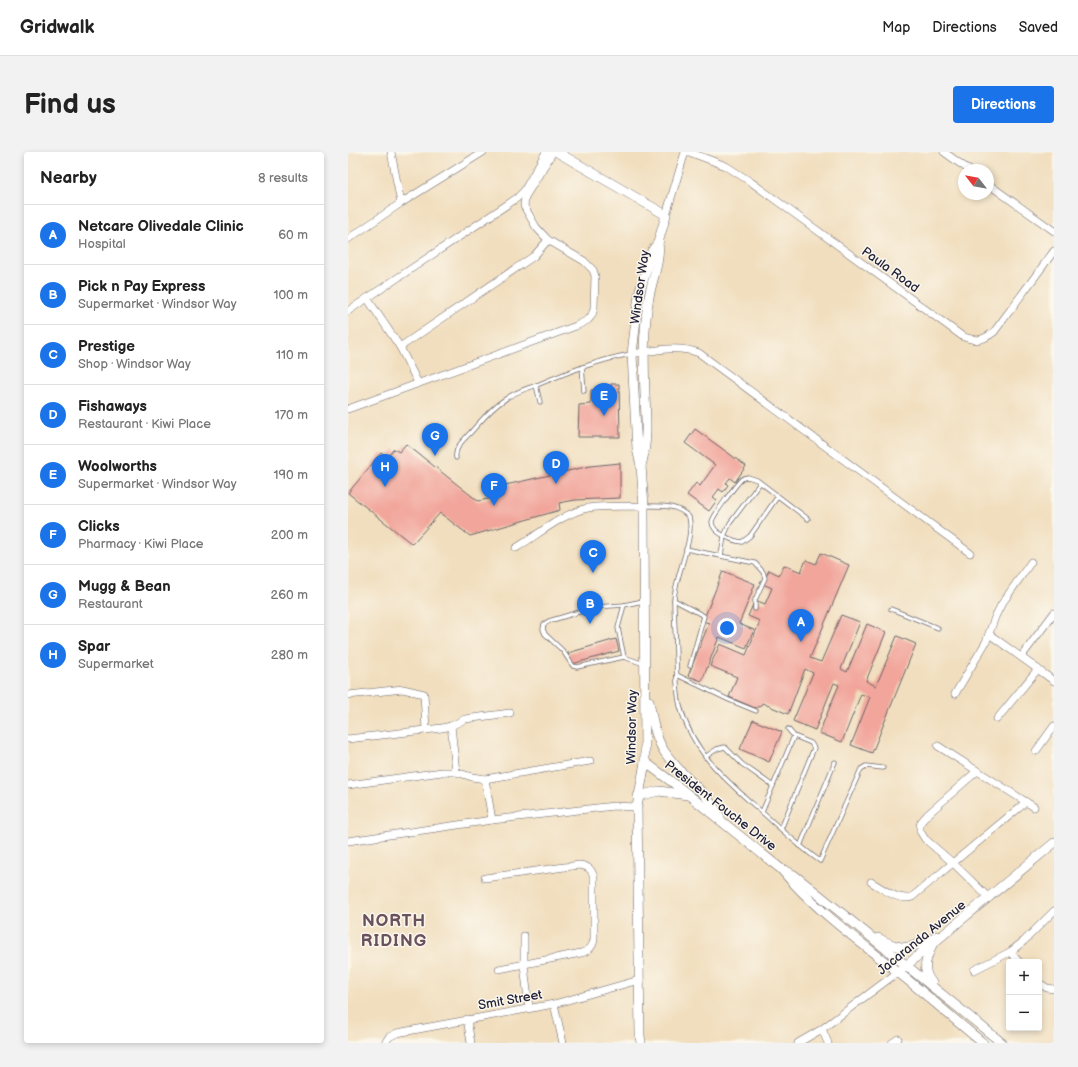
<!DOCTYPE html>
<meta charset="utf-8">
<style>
body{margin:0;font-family:"Balsamiq Sans",sans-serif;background:#f2f2f2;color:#222}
.controls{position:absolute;right:12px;bottom:12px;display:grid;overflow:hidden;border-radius:4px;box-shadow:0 2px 6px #0003}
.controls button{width:36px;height:36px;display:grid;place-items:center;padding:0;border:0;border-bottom:1px solid #e0e0e0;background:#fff;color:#222;font:20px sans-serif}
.compass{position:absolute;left:610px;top:12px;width:36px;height:36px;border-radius:50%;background:#fff;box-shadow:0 2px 6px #0003;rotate:301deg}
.you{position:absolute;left:379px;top:476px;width:14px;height:14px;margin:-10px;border:3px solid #fff;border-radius:50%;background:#1a73e8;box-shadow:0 0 0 6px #1a73e833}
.badge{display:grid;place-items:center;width:26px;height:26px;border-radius:50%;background:#1a73e8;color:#fff;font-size:13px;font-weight:700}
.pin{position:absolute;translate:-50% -33px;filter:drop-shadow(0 1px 2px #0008)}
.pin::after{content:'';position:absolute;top:21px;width:14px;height:12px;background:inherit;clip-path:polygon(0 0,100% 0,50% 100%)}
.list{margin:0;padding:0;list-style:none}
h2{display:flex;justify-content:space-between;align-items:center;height:52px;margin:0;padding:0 16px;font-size:17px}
h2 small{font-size:13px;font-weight:400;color:#767676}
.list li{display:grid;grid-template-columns:26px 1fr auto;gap:12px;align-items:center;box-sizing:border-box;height:60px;padding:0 16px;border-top:1px solid #e0e0e0}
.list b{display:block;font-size:15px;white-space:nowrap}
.list p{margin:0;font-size:13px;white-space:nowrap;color:#767676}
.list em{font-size:13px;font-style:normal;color:#767676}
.map{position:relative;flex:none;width:706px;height:891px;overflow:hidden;border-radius:4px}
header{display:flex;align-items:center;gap:24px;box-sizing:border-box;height:56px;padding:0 20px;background:#fff;border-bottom:1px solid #e0e0e0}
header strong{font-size:19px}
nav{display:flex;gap:22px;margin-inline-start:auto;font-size:14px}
.intro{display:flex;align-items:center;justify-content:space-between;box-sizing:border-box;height:96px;padding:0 24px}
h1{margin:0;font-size:28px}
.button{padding:10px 18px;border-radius:4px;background:#1a73e8;color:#fff;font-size:14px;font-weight:700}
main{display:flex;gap:24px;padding:0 24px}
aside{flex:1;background:#fff;border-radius:4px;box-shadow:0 2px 6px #0003}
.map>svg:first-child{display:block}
</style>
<header>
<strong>Gridwalk</strong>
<nav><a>Map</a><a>Directions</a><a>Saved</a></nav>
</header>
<div class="intro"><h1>Find us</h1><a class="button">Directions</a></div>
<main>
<aside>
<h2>Nearby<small>8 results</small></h2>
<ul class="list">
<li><span class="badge">A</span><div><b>Netcare Olivedale Clinic</b><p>Hospital</p></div><em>60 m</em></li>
<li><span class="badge">B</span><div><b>Pick n Pay Express</b><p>Supermarket · Windsor Way</p></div><em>100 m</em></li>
<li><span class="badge">C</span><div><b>Prestige</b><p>Shop · Windsor Way</p></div><em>110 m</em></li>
<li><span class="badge">D</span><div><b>Fishaways</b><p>Restaurant · Kiwi Place</p></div><em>170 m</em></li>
<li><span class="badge">E</span><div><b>Woolworths</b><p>Supermarket · Windsor Way</p></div><em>190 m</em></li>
<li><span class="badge">F</span><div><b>Clicks</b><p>Pharmacy · Kiwi Place</p></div><em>200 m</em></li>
<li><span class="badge">G</span><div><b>Mugg &amp; Bean</b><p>Restaurant</p></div><em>260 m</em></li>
<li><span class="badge">H</span><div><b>Spar</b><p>Supermarket</p></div><em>280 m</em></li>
</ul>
</aside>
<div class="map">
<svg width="706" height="891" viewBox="0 0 706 891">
<rect width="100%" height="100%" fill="#fbf7ec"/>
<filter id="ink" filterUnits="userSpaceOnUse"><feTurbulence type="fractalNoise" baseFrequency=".025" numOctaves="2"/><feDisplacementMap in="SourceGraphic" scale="8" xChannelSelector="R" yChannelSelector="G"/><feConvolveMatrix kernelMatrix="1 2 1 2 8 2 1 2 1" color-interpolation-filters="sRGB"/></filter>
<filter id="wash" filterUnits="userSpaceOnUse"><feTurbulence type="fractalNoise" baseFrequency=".012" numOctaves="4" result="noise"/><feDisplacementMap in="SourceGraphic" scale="16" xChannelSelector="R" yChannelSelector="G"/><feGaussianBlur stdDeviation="0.9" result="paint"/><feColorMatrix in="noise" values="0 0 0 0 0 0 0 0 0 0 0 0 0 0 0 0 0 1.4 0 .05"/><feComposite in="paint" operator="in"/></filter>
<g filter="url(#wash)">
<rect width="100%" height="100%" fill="#f1debe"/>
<g id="blocks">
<g fill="#f2a69b">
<path d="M263 232H271L272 285H230L231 253 243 252V238H262Z"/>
<path d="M347 277 398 314 387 330 382 326 378 331 380 333 375 340 371 337 365 345 369 348 361 359 339 343 348 331 352 334 367 313 337 291Z"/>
<path d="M58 292 130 349 155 344 153 334 242 314 272 311V346L227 348 211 351 212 358 122 384 92 361 64 392 0 341 33 301 39 305 46 297 51 300Z"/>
<path d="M473 401 501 413 462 506 473 510 493 463 512 470 493 517 499 520 519 472 538 480 518 529 528 534 549 484 568 492 524 601 503 593 522 545 513 542 494 590 471 581 491 533 486 531 467 578 445 569 465 521 457 517 440 562 414 551 412 554 407 556 381 545 389 525 362 514 372 492 398 503 412 469 400 464 407 448 417 452 424 436 415 432 421 418 431 423 436 413 453 420 458 408 468 412Z"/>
<path d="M375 419 407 432 391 472 406 478 398 496 371 485 354 529 340 524 361 471 355 469Z"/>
<path d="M268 487 271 499 224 512 220 501Z"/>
<path d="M405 568 434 580 421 610 392 597Z"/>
</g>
</g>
</g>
<g filter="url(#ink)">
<use href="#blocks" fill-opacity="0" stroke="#6a6469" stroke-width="1"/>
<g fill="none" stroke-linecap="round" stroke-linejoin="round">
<g stroke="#6a6469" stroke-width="5">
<g id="service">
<path d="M234 215 236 239"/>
<path d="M188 233 192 250"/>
<path d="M108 306C106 295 117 287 123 280 133 269 143 256 156 248 166 240 178 237 189 233 220 220 250 208 283 202"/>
<path d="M430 344 402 384 394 390C385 389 364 381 364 370 364 365 389 331 394 327 396 325 397 325 400 325L409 328 460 367"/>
<path d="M297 354C313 354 329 352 341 365 347 387 327 423 326 448 326 467 328 487 328 506 329 521 328 539 332 554 345 602 381 631 416 662 434 678 452 695 472 709L513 617 518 614 535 616"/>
<path d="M338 397 407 411 415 420 417 426 407 448V457"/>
<path d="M373 404 376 384 382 371 412 331"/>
<path d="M326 448 356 464 342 514"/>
<path d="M295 449 276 453 248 455 201 469 196 472 195 477 197 482 215 499 225 514 229 515 276 505 296 512"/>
<path d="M543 457 590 476"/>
<path d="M276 505 270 476 276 453"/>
<path d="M329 523 381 548 408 559"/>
<path d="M357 605 369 597 377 595 394 612 425 634"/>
<path d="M414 660 446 584"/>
<path d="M433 677 466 596 463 591 446 584 440 577"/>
<path d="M452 694 487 610"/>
</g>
</g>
<g stroke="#6a6469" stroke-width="8">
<g id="minor">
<path d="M341 0 378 14 403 30 614 184C628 190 634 189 646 180L706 99"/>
<path d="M596 0 621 18"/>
<path d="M640 32 706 79"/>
<path d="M53 51 135 0"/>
<path d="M318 63 337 0"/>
<path d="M0 87 53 51 43 0"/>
<path d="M19 146 52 195 70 231"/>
<path d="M0 159 169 46 176 39 198 0"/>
<path d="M52 195 186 104 200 88"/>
<path d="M284 202C306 198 330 193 351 201L622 401"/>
<path d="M0 257 228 174 240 168 244 163 246 156 247 124 245 118 236 109 200 88 188 75 176 54 177 45 205 0"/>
<path d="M168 396C188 384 217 360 240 356 257 353 278 355 296 354"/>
<path d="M641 482 706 529"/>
<path d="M673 505 706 461"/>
<path d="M607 542 638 490 647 465 653 453 683 410"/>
<path d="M0 543 55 537 76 542 78 578"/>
<path d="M649 567 690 517"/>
<path d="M103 574 108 620"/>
<path d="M0 587 94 576 103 574 117 567 162 561"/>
<path d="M590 594 686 655"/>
<path d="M688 599 706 574"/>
<path d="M629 619 579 663 573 670 572 674V679L577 687 605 711 641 746"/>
<path d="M137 627 144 668"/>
<path d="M0 633 94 620H108L124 625 137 627 242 609"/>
<path d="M0 689 144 668 266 654 289 655"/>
<path d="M137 726 231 713C240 714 244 717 246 726V787C245 795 241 799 233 801L151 817"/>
<path d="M523 730C534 736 551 750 564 745L678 650"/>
<path d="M176 784V813L181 856"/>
<path d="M662 800 671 810"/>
<path d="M626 818 662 800 676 789 706 759"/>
<path d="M691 831 699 836 706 837"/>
<path d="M206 852 215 891"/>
<path d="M119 867 123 891"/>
<path d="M474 877 480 891"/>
<path d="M37 891 41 885 49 881 206 852 291 828"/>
<path d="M450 891 474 877 550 820"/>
<path d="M544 891 550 887"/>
</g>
</g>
<g stroke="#6a6469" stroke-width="10">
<g id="tertiary">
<path d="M209 0 318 63 310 91 304 99 292 139 290 150 284 202 289 297 293 314 296 354 297 610 289 655 292 884 293 891"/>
<path d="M293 314C300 289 298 268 297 243 296 213 295 182 300 151 302 132 313 110 310 91"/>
<path d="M301 549C304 566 307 585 316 599 332 624 358 638 372 665"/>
<path d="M297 610 332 636 433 717C467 758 510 788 551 821 580 844 607 868 635 891"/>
<path d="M290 644 311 639 340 643"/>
<path d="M436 718 446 723 486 755 654 891"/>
<path d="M530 786C557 801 563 796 589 784"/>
<path d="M554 817 706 691"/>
<path d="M584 831C573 818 578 807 584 793"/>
</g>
</g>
<use href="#service" stroke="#fff" stroke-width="3.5"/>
<use href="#minor" stroke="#fff" stroke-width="7"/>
<use href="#tertiary" stroke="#fff" stroke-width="9"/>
</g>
</g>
<g text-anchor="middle" stroke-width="3" stroke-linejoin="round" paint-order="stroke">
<g font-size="13" fill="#22223b" stroke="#fbf7ec">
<text transform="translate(543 117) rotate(36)" y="5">Paula Road</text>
<text transform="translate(291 135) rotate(-82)" y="5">Windsor Way</text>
<text transform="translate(283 575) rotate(-89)" y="5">Windsor Way</text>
<text transform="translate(373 653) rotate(38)" y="5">President Fouche Drive</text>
<text transform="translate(573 785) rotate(-39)" y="5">Jacaranda Avenue</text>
<text transform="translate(162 847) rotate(-10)" y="5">Smit Street</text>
</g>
<g font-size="17" font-weight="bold" letter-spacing="1" fill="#6b505d" stroke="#fbf7ec">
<text x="46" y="774">NORTH<tspan x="46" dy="20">RIDING</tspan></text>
</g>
</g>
</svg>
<div class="controls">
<button>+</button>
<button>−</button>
</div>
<svg class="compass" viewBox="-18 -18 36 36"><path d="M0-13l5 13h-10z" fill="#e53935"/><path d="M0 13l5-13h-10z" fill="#767676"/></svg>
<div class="you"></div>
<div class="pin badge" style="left:453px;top:490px">A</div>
<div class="pin badge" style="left:242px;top:472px">B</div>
<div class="pin badge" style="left:245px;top:421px">C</div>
<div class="pin badge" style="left:208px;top:332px">D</div>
<div class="pin badge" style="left:256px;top:264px">E</div>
<div class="pin badge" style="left:146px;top:354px">F</div>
<div class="pin badge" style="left:87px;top:304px">G</div>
<div class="pin badge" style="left:37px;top:335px">H</div>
</div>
</main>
